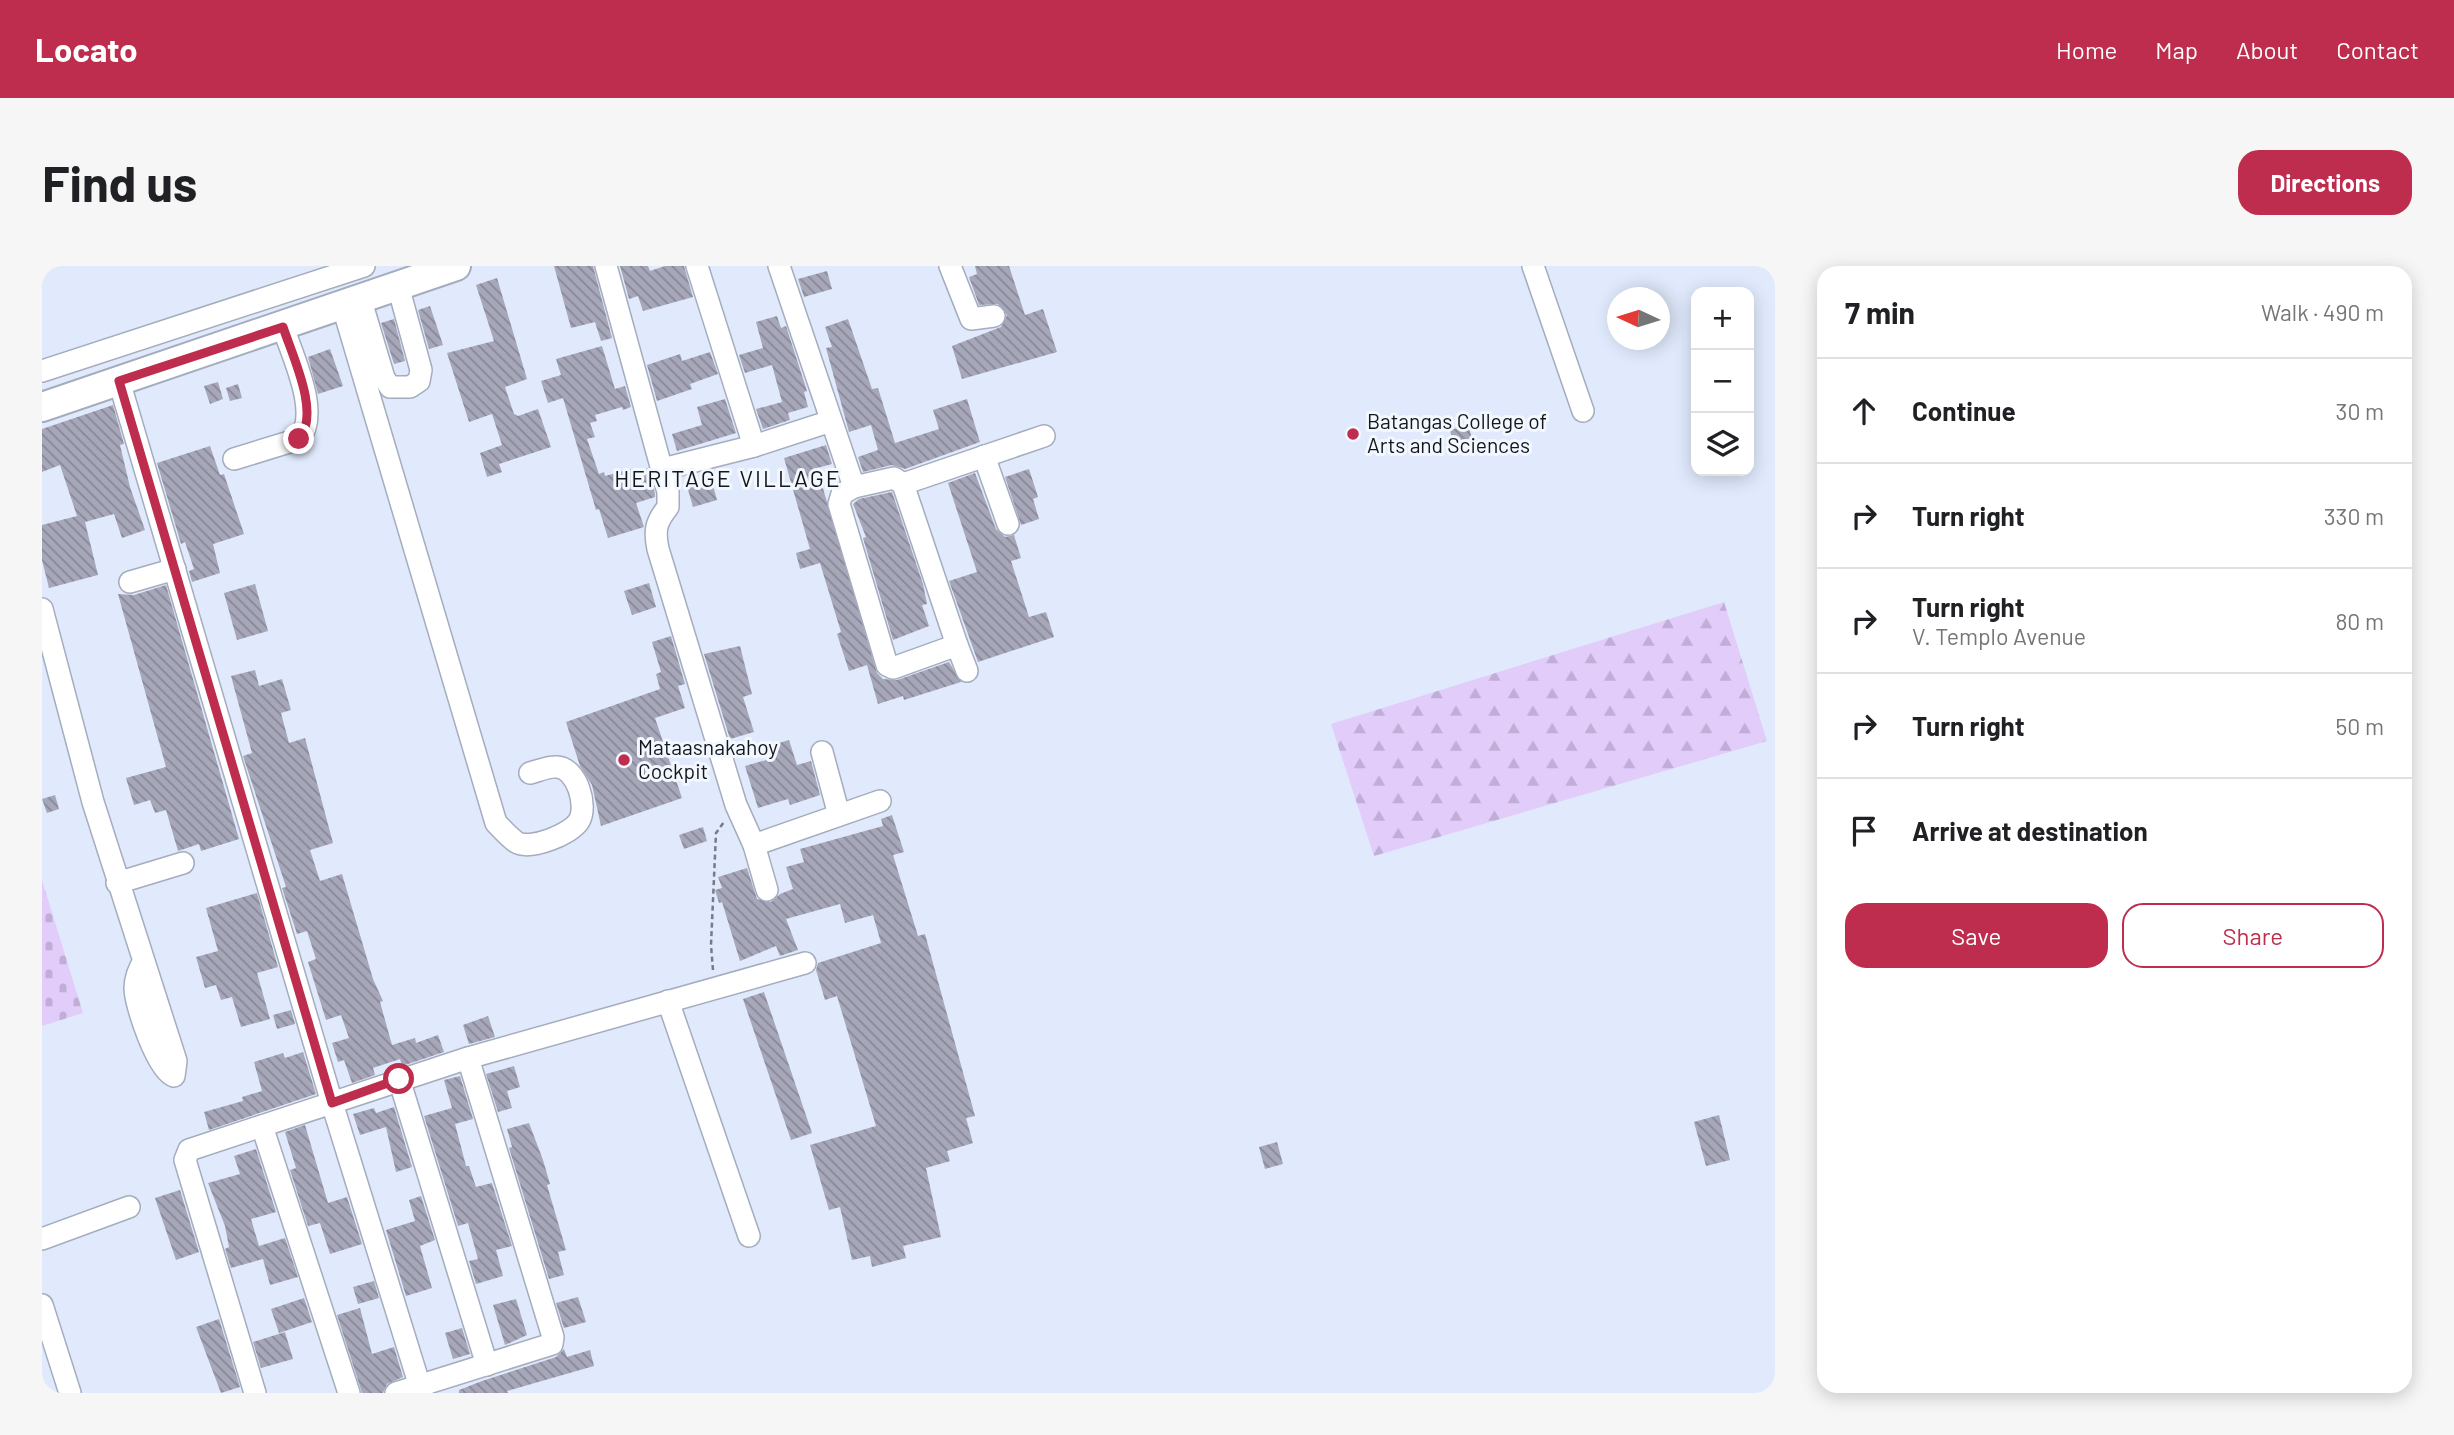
<!DOCTYPE html>
<meta charset="utf-8">
<style>
body{margin:0;font-family:Barlow,sans-serif;background:#f6f6f6;color:#202124}
.controls{position:absolute;right:21px;top:21px;display:grid;overflow:hidden;border-radius:14px;box-shadow:0 4px 18px #0003}
.controls button{width:63px;height:63px;display:grid;place-items:center;padding:0;border:0;border-bottom:2px solid #e0e0e0;background:#fff;color:#202124;font:35px sans-serif}
.compass{position:absolute;left:1565px;top:21px;width:63px;height:63px;border-radius:50%;background:#fff;box-shadow:0 4px 18px #0003;rotate:274deg}
.stop{position:absolute;width:21px;height:21px;margin:-16px;border:5px solid #be2d4d;border-radius:50%;background:#fff}
.stop.end{background:#be2d4d;border-color:#fff;box-shadow:0 2px 7px #0008}
.list{margin:0;padding:0;list-style:none}
h2{display:flex;justify-content:space-between;align-items:center;height:91px;margin:0;padding:0 28px;font-size:30px}
h2 small{font-size:23px;font-weight:400;color:#757577}
.list li{display:grid;grid-template-columns:46px 1fr auto;gap:21px;align-items:center;box-sizing:border-box;height:105px;padding:0 28px;border-top:2px solid #e0e0e0}
.list b{display:block;font-size:26px;white-space:nowrap}
.list p{margin:0;font-size:23px;white-space:nowrap;color:#757577}
.list em{font-size:23px;font-style:normal;color:#757577}
.actions{display:flex;gap:14px;padding:21px 28px}
.actions a{flex:1;padding:16px 0;border:2px solid #be2d4d;border-radius:21px;text-align:center;font-size:24px;color:#be2d4d}
.actions .main{background:#be2d4d;color:#fff}
.icon{flex:none;width:38px;height:38px;fill:none;stroke:currentColor;stroke-width:2;stroke-linecap:round;stroke-linejoin:round}
.map{position:relative;flex:none;width:1733px;height:1127px;overflow:hidden;border-radius:21px}
header{display:flex;align-items:center;gap:42px;box-sizing:border-box;height:98px;padding:0 35px;background:#be2d4d;color:#fff}
header strong{font-size:33px}
nav{display:flex;gap:38px;margin-inline-start:auto;font-size:24px}
.intro{display:flex;align-items:center;justify-content:space-between;box-sizing:border-box;height:168px;padding:0 42px}
h1{margin:0;font-size:49px}
.button{padding:18px 32px;border-radius:21px;background:#be2d4d;color:#fff;font-size:24px;font-weight:700}
main{display:flex;gap:42px;padding:0 42px}
aside{flex:1;background:#fff;border-radius:21px;box-shadow:0 4px 18px #0003}
.map>svg:first-child{display:block}
</style>
<header>
<strong>Locato</strong>
<nav><a>Home</a><a>Map</a><a>About</a><a>Contact</a></nav>
</header>
<div class="intro"><h1>Find us</h1><a class="button">Directions</a></div>
<main>
<div class="map">
<svg width="1733" height="1127" viewBox="0 0 1733 1127">
<defs>
<pattern id="forest-firs" width="22" height="20" patternUnits="userSpaceOnUse" patternTransform="scale(1.75)"><rect width="22" height="20" fill="#e2ccfa"/><path d="M5 1l3.5 6h-7zM16 11l3.5 6h-7z" fill="#c1aed6"/></pattern>
<pattern id="cemetery-stones" width="16" height="16" patternUnits="userSpaceOnUse" patternTransform="scale(1.75)"><rect width="16" height="16" fill="#e2ccfa"/><path d="M2 7V4a2 2 0 0 1 4 0v3zM10 15v-3a2 2 0 0 1 4 0v3z" fill="#c1aed6"/></pattern>
<pattern id="building-back-hatch" width="6" height="6" patternUnits="userSpaceOnUse" patternTransform="scale(1.75)"><rect width="6" height="6" fill="#a7a7ba"/><path d="M-1 5l2 2M0 0l6 6M5-1l2 2" fill="none" stroke="#878797"/></pattern>
</defs>
<rect width="100%" height="100%" fill="#e0eafc"/>
<path fill="url(#forest-firs)" d="M1682 336 1725 475 1332 590 1289 458Z"/>
<path fill="url(#cemetery-stones)" d="M0 614 41 747 0 760Z"/>
<g fill="url(#building-back-hatch)">
<path d="M512 0H551L570 72 559 75 553 56 529 62Z"/>
<path d="M578 0H606L608 5 623 0H642L651 31 601 45 596 30 587 33Z"/>
<path d="M933 0H967L983 49 1001 43 1015 86 920 113 910 80 959 61 965 49 956 38 937 39 927 11 935 8Z"/>
<path d="M785 5 790 23 762 31 756 13Z"/>
<path d="M455 12 485 113 463 121 472 148 476 150 496 143 509 181 457 198 460 206 445 211 438 187 460 179 450 148 427 156 405 87 452 75 434 19Z"/>
<path d="M388 40 401 79 387 83 376 44Z"/>
<path d="M735 50 739 62 744 60 765 125 762 126 766 141 746 147 748 154 721 163 714 143 740 136 730 99 703 107 697 89 721 82 714 56Z"/>
<path d="M352 53 363 95 352 98 339 57Z"/>
<path d="M806 53 830 123 836 122 853 177 897 163 891 144 925 133 938 176 863 203 850 199 821 206 816 191 836 184 829 159 807 166 784 82 790 81 783 61Z"/>
<path d="M560 80 573 123 583 120 589 141 581 144 580 141 553 149 555 155 548 157 553 171 545 173 557 208 562 206 563 210 592 202 594 206 606 202 613 228V231L594 237 602 261 566 272 557 243 554 244 521 132 506 137 499 115 519 109 514 93Z"/>
<path d="M288 83 301 120 276 128 266 91Z"/>
<path d="M668 86 676 108 648 118 650 123 615 135 605 99 638 88 640 95Z"/>
<path d="M176 116 181 133 168 138 162 120Z"/>
<path d="M196 118 200 132 188 135 184 122Z"/>
<path d="M683 133 694 167 635 185 630 168 660 159 655 141Z"/>
<path d="M71 139 82 178 78 179 88 221 103 264 80 272 72 248 43 256 56 309 7 322 0 294V259L35 250 18 199 0 206V163Z"/>
<path d="M1426 159 1430 172 1411 177 1408 164Z"/>
<path d="M784 179 790 198 775 202 835 407 841 413 855 414 907 396 919 416 862 434 861 430 836 438 825 399 807 405 795 368 799 366 778 297 758 303 754 287 768 283 742 192Z"/>
<path d="M168 180 178 209 182 208 202 268 171 278 178 307 150 316 147 305 152 303 143 276 139 278 115 197Z"/>
<path d="M987 203 996 231 991 233 997 253 979 259 963 211Z"/>
<path d="M933 207 954 263 963 271 972 269 979 292 969 295 987 351 1004 346 1012 371 936 396 907 315 935 306 906 217Z"/>
<path d="M669 213 675 234 651 241 645 220Z"/>
<path d="M850 226 881 318 885 338 880 339 887 360 851 374 821 272 824 271 811 238 817 233Z"/>
<path d="M607 317 614 341 590 349 582 325Z"/>
<path d="M213 318 226 365 195 374 182 327Z"/>
<path d="M124 319 197 573 159 585 157 578 136 585 124 544 113 547 108 534 92 539 84 512 124 501 76 328 92 329Z"/>
<path d="M629 370 643 418 636 420 643 442 613 452 640 532 559 560 550 519 538 500 524 456 618 423 614 408 619 406 610 376Z"/>
<path d="M698 380 710 428 701 431 712 466 688 473 662 388Z"/>
<path d="M213 404 217 420 240 413 249 444 239 447 247 477 263 472 291 577 268 584 278 615 300 608 331 713 341 735 338 736 350 779 373 772 374 777 396 769 402 786 360 800 358 793 331 802 333 809 310 817 302 794 296 796 290 777 307 772 299 749 284 754 266 696 274 693 265 665 255 668 240 622 244 621 201 490 210 487 189 410Z"/>
<path d="M747 474 755 499 769 495 778 529 748 539 746 533 716 542 703 500 731 492 727 480Z"/>
<path d="M13 529 17 543 5 547 0 533Z"/>
<path d="M850 549 862 586 851 589 876 670 883 668 933 850 924 852 931 877 905 885 908 895 884 902 899 971 861 980 864 992 830 1001 828 990 810 994 798 941 787 944 768 879 834 860 795 730 783 734 774 704 776 697 839 677 831 649 803 657 798 638 744 653 756 684 738 690 734 680 698 695 680 636 677 637 673 624 680 622 676 611 705 602 715 633 729 636 738 628 751 623 744 601 762 596 758 583 841 560 839 553Z"/>
<path d="M661 561 665 575 642 583 637 569Z"/>
<path d="M215 627 236 701 215 707 228 753 199 761 190 731 179 734 174 719 163 722 154 691 176 685 164 642Z"/>
<path d="M722 726 770 867 749 874 701 733Z"/>
<path d="M249 744 253 758 235 763 231 749Z"/>
<path d="M446 750 453 771 427 778 421 759Z"/>
<path d="M261 786 274 828 167 864 162 846 201 835 200 831 220 825 212 796 241 787 243 792Z"/>
<path d="M472 800 478 821 465 825 470 842 456 846 444 808Z"/>
<path d="M418 810 431 853 413 858 424 900H427L434 921 450 917 470 980 454 984 461 1010 434 1018 427 995 436 993 426 957 416 960 382 850 410 842 402 814Z"/>
<path d="M352 841 370 901 354 906 344 861 318 869 311 848 332 842 334 847Z"/>
<path d="M1677 849 1688 894 1664 900 1652 856Z"/>
<path d="M487 857 501 894 508 918 505 919 524 984 516 986 522 1009 507 1013 467 882 470 881 465 863Z"/>
<path d="M263 859 286 937 305 931 320 978 288 988 278 957 266 960 248 904 254 902 243 866Z"/>
<path d="M1235 876 1241 898 1223 903 1217 881Z"/>
<path d="M214 883 234 946 209 953 217 980 243 972 256 1011 228 1019 221 993 189 1002 183 983 187 981 183 960 166 917 198 908 192 890Z"/>
<path d="M138 924 157 986 134 994 113 932Z"/>
<path d="M379 930 393 974 378 980 390 1022 364 1030 344 964 373 955 367 934Z"/>
<path d="M332 1015 337 1032 316 1038 311 1021Z"/>
<path d="M536 1031 544 1056 522 1062 514 1037Z"/>
<path d="M262 1032 270 1056 237 1067 229 1043Z"/>
<path d="M474 1033 485 1069 463 1079 451 1039Z"/>
<path d="M318 1042 330 1088 352 1081 361 1111 345 1118 341 1127H320L295 1049Z"/>
<path d="M177 1053 198 1121 179 1127 154 1061Z"/>
<path d="M420 1062 428 1088 411 1093 403 1067Z"/>
<path d="M243 1066 251 1093 219 1102 211 1076Z"/>
<path d="M522 1083 525 1091 548 1084 552 1100 465 1125 466 1127H417V1124L440 1115 514 1091Z"/>
</g>
<g fill="none" stroke-linecap="round" stroke-linejoin="round">
<g stroke="#a4adbe" stroke-width="24">
<g id="minor">
<path d="M564 0 626 226V241C614 256 612 264 616 283L694 539 712 579 725 624"/>
<path d="M655 0 712 180"/>
<path d="M737 0 812 221"/>
<path d="M908 0 929 53 952 50"/>
<path d="M1491 0 1541 145"/>
<path d="M319 35 342 112 348 121H368L377 115 379 104 356 20"/>
<path d="M301 41 454 557C460 563 467 571 474 576 488 585 529 568 537 555 546 540 535 502 515 501 507 500 496 505 488 507"/>
<path d="M0 105 322 0"/>
<path d="M77 115 290 837 380 1127"/>
<path d="M942 190 966 258"/>
<path d="M192 193 257 173C279 148 250 89 241 61"/>
<path d="M621 203 712 180 789 155"/>
<path d="M852 212 861 218 915 379 851 402 845 399 797 238 800 228 812 221Z"/>
<path d="M861 218 1002 170"/>
<path d="M88 316 133 303"/>
<path d="M0 343 51 536 134 795 132 810C116 806 93 739 93 722 93 712 97 704 101 696"/>
<path d="M915 379 925 405"/>
<path d="M780 486 797 549"/>
<path d="M712 579 838 535"/>
<path d="M75 617 141 597"/>
<path d="M626 735 707 970"/>
<path d="M357 813 445 1099"/>
<path d="M220 860 307 1127"/>
<path d="M0 973 87 941"/>
<path d="M0 1039 28 1127"/>
<path d="M213 1127 143 894 147 884 426 792 763 697"/>
<path d="M354 1127 510 1078 511 1071 426 792"/>
</g>
</g>
<g stroke="#a4adbe" stroke-width="32">
<path id="major" d="M0 141 414 0"/>
</g>
<path stroke="#757c87" stroke-width="2.5" stroke-dasharray="5 3.5" stroke-linecap="butt" d="M671 704 669 679 674 567 682 556"/>
<use href="#minor" stroke="#fff" stroke-width="21"/>
<use href="#major" stroke="#fff" stroke-width="28"/>
</g>
<g fill="none" stroke-linecap="round" stroke-linejoin="round">
<path stroke="#be2d4d" stroke-width="9" d="M257 173C279 148 250 89 241 61L77 115 290 837 357 813"/>
</g>
<g fill="#be2d4d" stroke="#f3f7fe" stroke-width="2.5">
<circle cx="1311" cy="168" r="7"/>
<circle cx="582" cy="494" r="7"/>
</g>
<g text-anchor="middle" stroke-width="6" stroke-linejoin="round" paint-order="stroke">
<g font-size="21" fill="#13171d" stroke="#f3f7fe" text-anchor="start">
<text x="1325" y="163">Batangas College of<tspan x="1325" dy="24">Arts and Sciences</tspan></text>
<text x="596" y="489">Mataasnakahoy<tspan x="596" dy="24">Cockpit</tspan></text>
</g>
<g font-size="23" letter-spacing="2" fill="#13171d" stroke="#f3f7fe">
<text x="686" y="221">HERITAGE VILLAGE</text>
</g>
</g>
</svg>
<div class="controls">
<button>+</button>
<button>−</button>
<button><svg class="icon" aria-label="layers" viewBox="0 0 24 24"><path d="M12 4l9 5-9 5-9-5zM3 14l9 5 9-5"/></svg></button>
</div>
<svg class="compass" viewBox="-18 -18 36 36"><path d="M0-13l5 13h-10z" fill="#e53935"/><path d="M0 13l5-13h-10z" fill="#757577"/></svg>
<div class="stop" style="left:357px;top:813px"></div>
<div class="stop end" style="left:257px;top:173px"></div>
</div>
<aside>
<h2>7 min<small>Walk · 490 m</small></h2>
<ul class="list">
<li><svg class="icon" aria-label="ahead" viewBox="0 0 24 24"><path d="M12 20V5M6 11l6-6 6 6"/></svg><div><b>Continue</b></div><em>30 m</em></li>
<li><svg class="icon" aria-label="right" viewBox="0 0 24 24"><path d="M7 20v-9h11M14 6l5 5-5 5"/></svg><div><b>Turn right</b></div><em>330 m</em></li>
<li><svg class="icon" aria-label="right" viewBox="0 0 24 24"><path d="M7 20v-9h11M14 6l5 5-5 5"/></svg><div><b>Turn right</b><p>V. Templo Avenue</p></div><em>80 m</em></li>
<li><svg class="icon" aria-label="right" viewBox="0 0 24 24"><path d="M7 20v-9h11M14 6l5 5-5 5"/></svg><div><b>Turn right</b></div><em>50 m</em></li>
<li><svg class="icon" aria-label="arrive" viewBox="0 0 24 24"><path d="M6 21V4h12l-3 4 3 4H6"/></svg><div><b>Arrive at destination</b></div></li>
</ul>
<div class="actions"><a class="main">Save</a><a>Share</a></div>
</aside>
</main>
